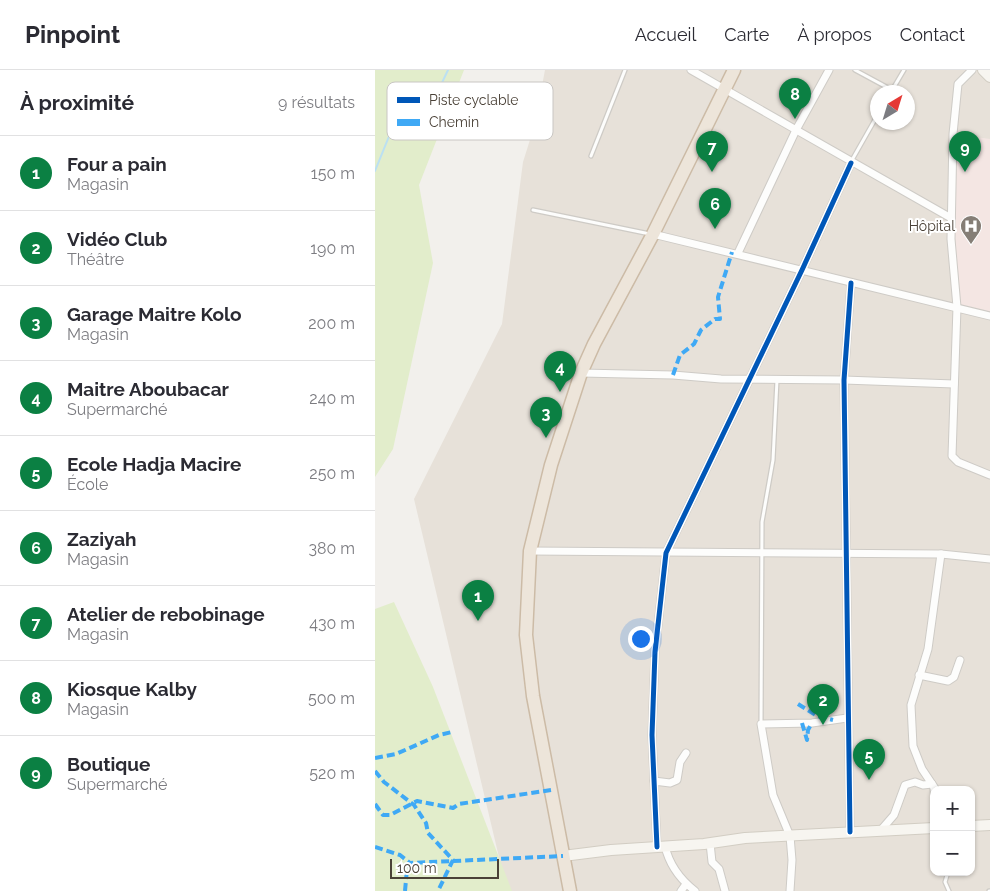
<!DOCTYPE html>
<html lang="fr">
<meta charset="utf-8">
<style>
body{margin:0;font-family:Raleway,sans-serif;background:#f7f7f7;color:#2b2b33}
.controls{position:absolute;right:15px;bottom:15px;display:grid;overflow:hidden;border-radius:10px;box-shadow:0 1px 4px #0004}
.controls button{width:45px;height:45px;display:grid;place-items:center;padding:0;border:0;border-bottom:1px solid #e1e1e2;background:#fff;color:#2b2b33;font:25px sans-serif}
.compass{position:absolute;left:495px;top:15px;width:45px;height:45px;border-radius:50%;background:#fff;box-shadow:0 1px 4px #0004;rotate:38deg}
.scale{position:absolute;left:15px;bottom:12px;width:109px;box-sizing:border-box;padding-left:5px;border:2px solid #4a4137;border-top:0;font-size:14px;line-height:18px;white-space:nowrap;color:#4a4137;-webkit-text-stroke:4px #fff;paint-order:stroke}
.you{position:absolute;left:265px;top:568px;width:18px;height:18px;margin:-12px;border:4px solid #fff;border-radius:50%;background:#1a73e8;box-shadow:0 0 0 8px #1a73e833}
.badge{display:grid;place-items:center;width:32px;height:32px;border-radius:50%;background:#0b8043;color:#fff;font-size:16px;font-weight:700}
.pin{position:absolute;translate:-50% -41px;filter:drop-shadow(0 1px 2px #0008)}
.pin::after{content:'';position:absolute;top:26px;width:18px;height:15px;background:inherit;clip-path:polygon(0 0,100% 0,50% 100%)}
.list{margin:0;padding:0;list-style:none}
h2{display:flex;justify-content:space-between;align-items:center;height:65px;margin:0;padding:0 20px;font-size:21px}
h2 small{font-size:16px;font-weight:400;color:#7c7c81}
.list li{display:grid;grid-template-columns:32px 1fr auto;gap:15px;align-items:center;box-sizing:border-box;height:75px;padding:0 20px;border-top:1px solid #e1e1e2}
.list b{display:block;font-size:19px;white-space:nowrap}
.list p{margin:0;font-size:16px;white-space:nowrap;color:#7c7c81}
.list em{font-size:16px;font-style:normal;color:#7c7c81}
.map{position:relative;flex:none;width:615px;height:821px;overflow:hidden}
header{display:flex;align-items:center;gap:30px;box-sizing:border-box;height:70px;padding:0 25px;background:#fff;border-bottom:1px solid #e1e1e2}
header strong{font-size:24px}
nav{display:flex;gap:28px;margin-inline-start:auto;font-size:18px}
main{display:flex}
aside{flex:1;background:#fff}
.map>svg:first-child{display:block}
</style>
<header>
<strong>Pinpoint</strong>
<nav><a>Accueil</a><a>Carte</a><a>À propos</a><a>Contact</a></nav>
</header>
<main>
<aside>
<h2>À proximité<small>9 résultats</small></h2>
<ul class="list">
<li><span class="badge">1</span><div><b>Four a pain</b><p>Magasin</p></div><em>150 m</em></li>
<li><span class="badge">2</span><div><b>Vidéo Club</b><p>Théâtre</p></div><em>190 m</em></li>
<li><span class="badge">3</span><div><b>Garage Maitre Kolo</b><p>Magasin</p></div><em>200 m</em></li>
<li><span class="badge">4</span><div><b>Maitre Aboubacar</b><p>Supermarché</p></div><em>240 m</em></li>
<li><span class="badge">5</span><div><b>Ecole Hadja Macire</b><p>École</p></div><em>250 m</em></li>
<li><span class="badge">6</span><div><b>Zaziyah</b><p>Magasin</p></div><em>380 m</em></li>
<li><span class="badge">7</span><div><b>Atelier de rebobinage</b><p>Magasin</p></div><em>430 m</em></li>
<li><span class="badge">8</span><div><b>Kiosque Kalby</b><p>Magasin</p></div><em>500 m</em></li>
<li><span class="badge">9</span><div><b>Boutique</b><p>Supermarché</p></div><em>520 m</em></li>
</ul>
</aside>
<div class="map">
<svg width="615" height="821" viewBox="0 0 615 821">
<rect width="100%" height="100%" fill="#f2f0ec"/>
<path fill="#e7e1d9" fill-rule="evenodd" d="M170 0H615V821H132L39 429 127 254 148 92 159 57ZM502 22H532V52H502ZM559 720H596V802H559Z"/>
<path fill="#f4e6e3" d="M578 64 615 69V246L582 237 579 202Z"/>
<g fill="#e2edcb">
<path d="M0 0H89L44 115 58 193 18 379 0 407Z"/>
<path d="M19 532 58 617 137 821H0V539Z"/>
</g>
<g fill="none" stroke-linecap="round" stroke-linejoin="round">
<path stroke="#bbe0f2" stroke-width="2" d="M0 101 19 54 63 21 73 0"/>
<g stroke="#cecbc6" stroke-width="5.5">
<g id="lane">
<path d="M480 0 517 20"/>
<path d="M516 22 529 0"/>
<path d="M216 86 250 0"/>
<path d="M477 90 502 46"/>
<path d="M158 140 275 164"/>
<path d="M386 653 387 452 398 390 402 310"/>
<path d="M557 718 559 740"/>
<path d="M573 802 570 812 574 821"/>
<path d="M614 821H615"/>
</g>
</g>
<g stroke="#cecbc6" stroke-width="9">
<g id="street">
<path d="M316 0 576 148"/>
<path d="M597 0 583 14 578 64 576 169 582 237 577 386 583 392 615 405"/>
<path d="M278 164 615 246"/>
<path d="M363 183 421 60 454 0"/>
<path d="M206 303 298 305 346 309 469 310 579 314"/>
<path d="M155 481 566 484 615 489"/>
<path d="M544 605 573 611 579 607 585 590"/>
<path d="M279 711 295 713 302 710 305 692 311 683"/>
<path d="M561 720 547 699 538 676 536 635 553 579 566 484"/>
<path d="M506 760 519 745 530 715 540 712 548 715 557 714"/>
<path d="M475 762 469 310 476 213"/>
<path d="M335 773 337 792 344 799 350 821"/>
<path d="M290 776C294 794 306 810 320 821"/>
<path d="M282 777 277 665 280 582 291 483 427 200 476 93"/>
<path d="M306 821 311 814"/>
<path d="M415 821 417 790 415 766 398 725 386 654 437 653 472 648"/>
</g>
</g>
<g stroke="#d2cdc3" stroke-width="12">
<g id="secondary">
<path d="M608 0 615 7"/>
<path d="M596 756 615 755"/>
<path d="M188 786 236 780 329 774 370 768 559 758"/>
</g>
</g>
<g stroke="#ccbba6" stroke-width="15">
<path id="highway" d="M195 821 158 626 151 565 155 481 176 395 206 303 219 274 278 164 359 0"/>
</g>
<use href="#lane" stroke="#fdfdfc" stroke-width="3"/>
<use href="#street" stroke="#fdfdfc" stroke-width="7"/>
<use href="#secondary" stroke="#f7f5f0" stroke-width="10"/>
<use href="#highway" stroke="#ede5da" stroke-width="12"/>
<g stroke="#3fa9f5" stroke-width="4" stroke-dasharray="8 4" stroke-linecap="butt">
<path d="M298 305 305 285 319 274 326 260 340 249H345L343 227 357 182"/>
<path d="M423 634 442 646 458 650"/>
<path d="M427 653 432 670 433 660 437 653"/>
<path d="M0 688 21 684 64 665 77 662"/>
<path d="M0 701 9 712 39 735 51 753 53 763 78 790 63 821"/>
<path d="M0 734 8 745H15L42 731 78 738 84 734 176 720"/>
<path d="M0 777 25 785 35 793"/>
<path d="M30 821 32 799 35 793 188 786"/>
</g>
<g stroke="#fff" stroke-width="8">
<g id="cycleway">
<path d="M475 762 469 310 476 213"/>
<path d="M282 777 277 665 280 582 291 483 427 200 476 93"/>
</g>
</g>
<use href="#cycleway" stroke="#0057b8" stroke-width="5"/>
</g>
<defs>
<g id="hospital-pin" transform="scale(1.125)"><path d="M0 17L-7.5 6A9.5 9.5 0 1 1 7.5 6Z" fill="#857e76" stroke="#fff"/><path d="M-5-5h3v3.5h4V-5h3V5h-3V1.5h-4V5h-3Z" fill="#fff"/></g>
</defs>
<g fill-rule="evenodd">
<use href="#hospital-pin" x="596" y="156"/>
</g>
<g text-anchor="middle" stroke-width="4" stroke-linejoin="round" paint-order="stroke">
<g font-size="14" fill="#4a4137" stroke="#fff" text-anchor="end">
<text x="580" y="161">Hôpital</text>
</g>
</g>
<rect x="12" y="12" width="166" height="58" rx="8" fill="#fff" stroke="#c9c6c3" stroke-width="1"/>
<rect x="22" y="27" width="23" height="6" fill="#0057b8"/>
<rect x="22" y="49" width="23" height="7" fill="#3fa9f5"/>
<g font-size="14" fill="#4a4137">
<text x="54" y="35">Piste cyclable</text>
<text x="54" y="57">Chemin</text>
</g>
</svg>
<div class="controls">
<button>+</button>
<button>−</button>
</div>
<svg class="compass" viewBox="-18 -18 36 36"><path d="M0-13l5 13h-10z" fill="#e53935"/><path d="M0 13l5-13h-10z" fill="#7c7c81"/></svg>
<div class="scale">100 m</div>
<div class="you"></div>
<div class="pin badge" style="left:103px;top:551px">1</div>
<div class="pin badge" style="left:448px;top:655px">2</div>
<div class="pin badge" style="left:171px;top:368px">3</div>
<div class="pin badge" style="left:185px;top:322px">4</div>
<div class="pin badge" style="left:494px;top:710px">5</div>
<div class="pin badge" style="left:340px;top:159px">6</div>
<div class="pin badge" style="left:337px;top:102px">7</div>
<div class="pin badge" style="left:420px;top:49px">8</div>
<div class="pin badge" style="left:590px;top:102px">9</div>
</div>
</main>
